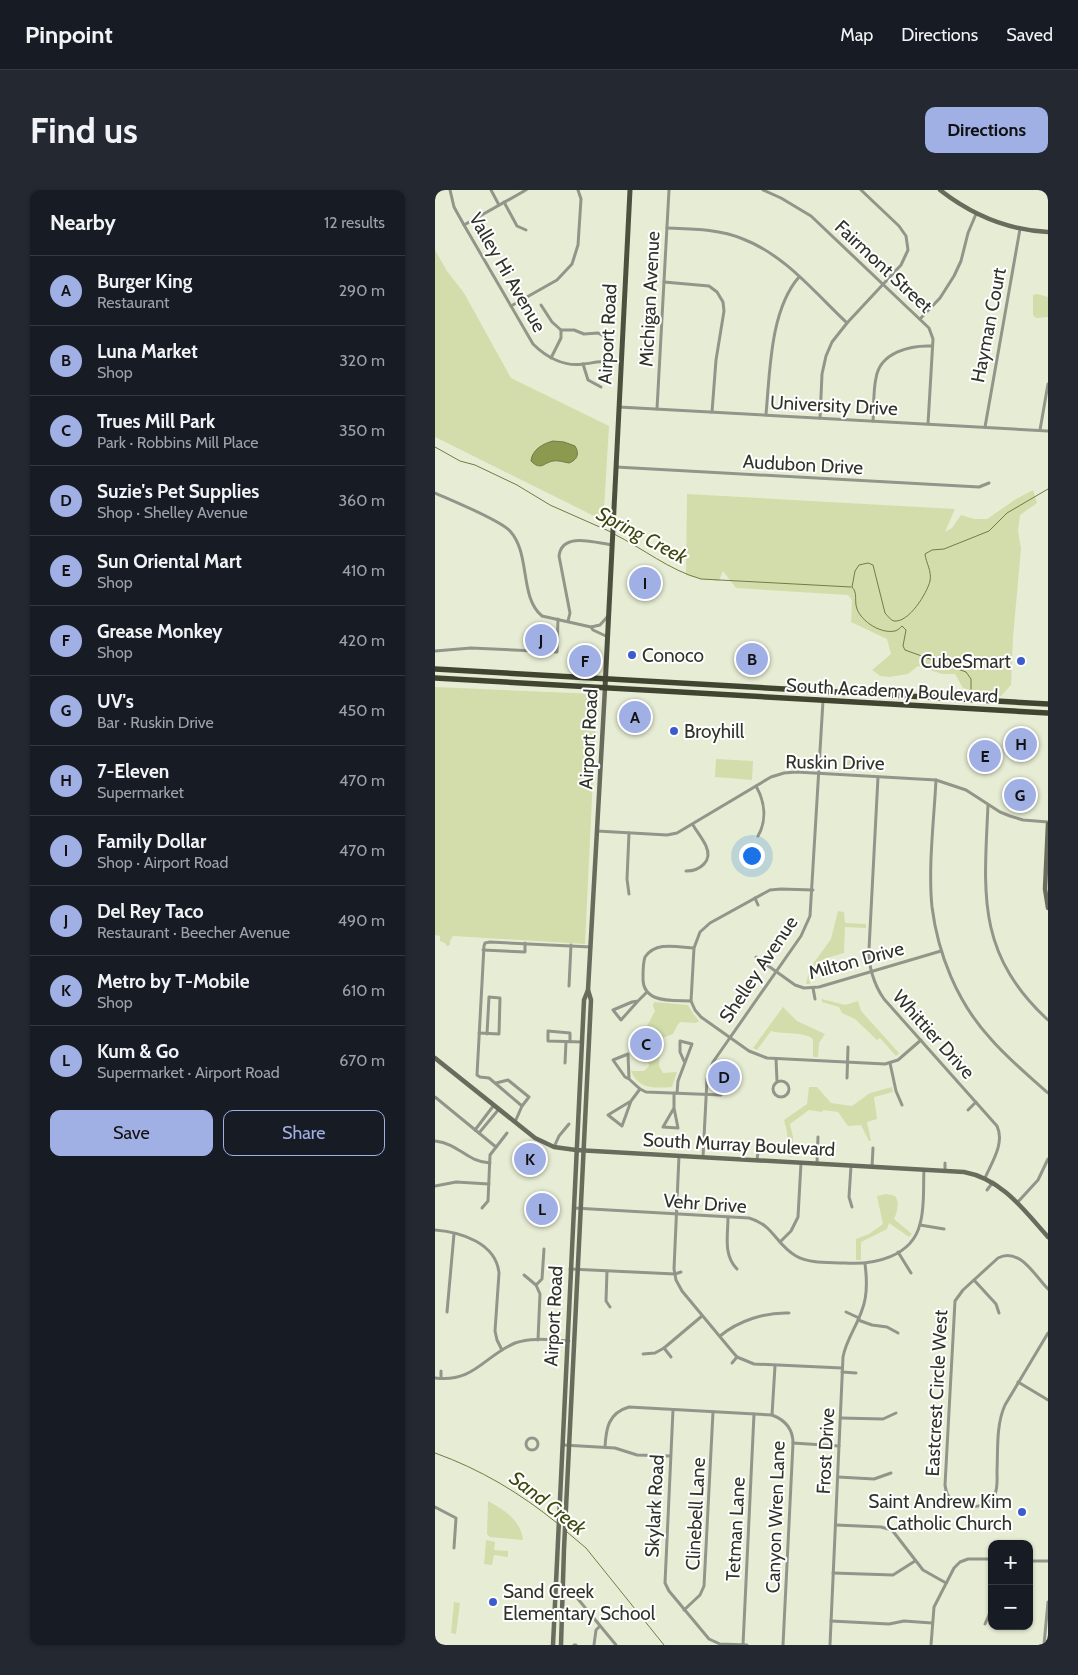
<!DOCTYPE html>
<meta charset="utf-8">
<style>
body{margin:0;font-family:Cabin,sans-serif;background:#242831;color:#f1f3f6}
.controls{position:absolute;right:15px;bottom:15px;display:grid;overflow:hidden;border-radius:10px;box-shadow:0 1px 4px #0004}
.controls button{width:45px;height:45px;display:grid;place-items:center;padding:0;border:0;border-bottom:1px solid #363941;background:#171b24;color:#f1f3f6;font:25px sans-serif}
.you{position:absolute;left:316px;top:665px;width:18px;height:18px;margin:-12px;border:4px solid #fff;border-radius:50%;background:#1a73e8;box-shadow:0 0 0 8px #1a73e833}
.badge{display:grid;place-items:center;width:32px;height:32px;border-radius:50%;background:#a0afe4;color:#111;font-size:16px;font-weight:700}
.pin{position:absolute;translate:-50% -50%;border:2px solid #fff;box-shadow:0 1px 5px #0006}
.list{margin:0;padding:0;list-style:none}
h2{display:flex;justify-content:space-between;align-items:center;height:65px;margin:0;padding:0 20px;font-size:21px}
h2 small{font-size:16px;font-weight:400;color:#9ea1a6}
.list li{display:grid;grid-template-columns:32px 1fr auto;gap:15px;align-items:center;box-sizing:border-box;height:70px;padding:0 20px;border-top:1px solid #363941}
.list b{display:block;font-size:19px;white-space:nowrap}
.list p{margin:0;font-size:16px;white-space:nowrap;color:#9ea1a6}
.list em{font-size:16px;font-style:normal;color:#9ea1a6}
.actions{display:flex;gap:10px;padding:15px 20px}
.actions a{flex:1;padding:11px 0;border:1px solid #a0afe4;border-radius:10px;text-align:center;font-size:18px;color:#a0afe4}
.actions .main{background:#a0afe4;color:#111}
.map{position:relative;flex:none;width:613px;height:1455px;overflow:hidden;border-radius:10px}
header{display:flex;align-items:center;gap:30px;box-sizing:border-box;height:70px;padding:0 25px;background:#171b24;border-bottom:1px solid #363941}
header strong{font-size:24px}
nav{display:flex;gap:28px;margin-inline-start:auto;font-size:18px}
.intro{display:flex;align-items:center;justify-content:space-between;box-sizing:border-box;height:120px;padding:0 30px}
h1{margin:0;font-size:35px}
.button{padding:12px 22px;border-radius:10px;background:#a0afe4;color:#111;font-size:18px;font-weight:700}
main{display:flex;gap:30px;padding:0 30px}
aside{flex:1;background:#171b24;border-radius:10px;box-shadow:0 1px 4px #0004}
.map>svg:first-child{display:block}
</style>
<header>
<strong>Pinpoint</strong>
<nav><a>Map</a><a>Directions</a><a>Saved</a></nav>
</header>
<div class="intro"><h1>Find us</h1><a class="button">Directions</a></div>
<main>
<aside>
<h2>Nearby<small>12 results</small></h2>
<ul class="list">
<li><span class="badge">A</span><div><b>Burger King</b><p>Restaurant</p></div><em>290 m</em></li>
<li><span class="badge">B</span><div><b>Luna Market</b><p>Shop</p></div><em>320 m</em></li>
<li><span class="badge">C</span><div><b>Trues Mill Park</b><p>Park · Robbins Mill Place</p></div><em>350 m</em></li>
<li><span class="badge">D</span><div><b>Suzie's Pet Supplies</b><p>Shop · Shelley Avenue</p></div><em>360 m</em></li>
<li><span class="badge">E</span><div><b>Sun Oriental Mart</b><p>Shop</p></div><em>410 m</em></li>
<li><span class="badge">F</span><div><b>Grease Monkey</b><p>Shop</p></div><em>420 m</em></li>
<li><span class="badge">G</span><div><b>UV's</b><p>Bar · Ruskin Drive</p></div><em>450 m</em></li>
<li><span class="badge">H</span><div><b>7-Eleven</b><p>Supermarket</p></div><em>470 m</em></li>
<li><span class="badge">I</span><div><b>Family Dollar</b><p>Shop · Airport Road</p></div><em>470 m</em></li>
<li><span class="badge">J</span><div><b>Del Rey Taco</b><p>Restaurant · Beecher Avenue</p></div><em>490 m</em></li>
<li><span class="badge">K</span><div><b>Metro by T-Mobile</b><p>Shop</p></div><em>610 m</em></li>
<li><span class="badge">L</span><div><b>Kum &amp; Go</b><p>Supermarket · Airport Road</p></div><em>670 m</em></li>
</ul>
<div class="actions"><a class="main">Save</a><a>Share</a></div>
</aside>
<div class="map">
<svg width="613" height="1455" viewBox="0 0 613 1455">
<rect width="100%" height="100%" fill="#e7edd4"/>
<g fill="#d2ddab">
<path d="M0 60 12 81 29 103 76 188 174 236 169 319 165 326H159L0 247Z"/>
<path d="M602 104 613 107V127L601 128 598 125V105Z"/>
<path d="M598 300 602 313 585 325 583 341 586 359 578 447 576 495 566 506 550 504 528 498 520 484H507L483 476 473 484 454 487 445 486 437 480 456 464 452 449 416 432 417 410 413 405 301 398 288 381 284 391 266 389 251 385 252 304 520 319 510 342 517 338 526 325 539 329H552L581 309Z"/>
<path d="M0 497 162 504 150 754 18 746 15 751V755L12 756 10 753 5 751V746L0 745Z"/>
<path d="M281 569 318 571 317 590 280 587Z"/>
<path d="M409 570 431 571V580L410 579 409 577Z"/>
<path d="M403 721 409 722 410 733 431 734V738L410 737 409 763C386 770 379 768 375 794H371L375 778 396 749Z"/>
<path d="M387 809 410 815 423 811 426 821 464 863 461 866 445 848 442 850 420 829 407 823 404 817 387 812Z"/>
<path d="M219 812 253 815 259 825 264 831 261 833 245 832 242 836 238 844 225 849 224 876 228 883 242 882 237 897C220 898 204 900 196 881H209L214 876 211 859 207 857 198 856 195 848 197 844 212 836 220 821 218 816Z"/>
<path d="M348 817 362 831 390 844 384 853 383 867H378V849C368 841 349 845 336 841L322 860 318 858Z"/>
<path d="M374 897H382L396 913 417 916 435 903 457 897 458 902 439 907 442 929 432 932 436 951H434L426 935 413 936 403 922 388 920 387 922 374 920 355 934 358 947 357 967 353 966 352 942 349 930 372 914Z"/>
<path d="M451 1004 460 1006C465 1012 462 1023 459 1029L477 1044 474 1047 454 1033 452 1039 426 1052V1070H421V1049L434 1044 448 1034 442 1006Z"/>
<path d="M53 1311C69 1320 86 1330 88 1350L55 1347 52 1344Z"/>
<path d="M51 1350 60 1352 59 1360 73 1361V1367L59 1365 57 1375 49 1374Z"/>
<path d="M19 1412 25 1413 21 1444 16 1443Z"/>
</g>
<path fill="#8c9a4f" stroke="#717b44" d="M118 251 129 252 140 256C145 264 142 270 134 273 129 272 122 270 118 271 108 273 106 281 96 271 97 260 107 254 118 251Z"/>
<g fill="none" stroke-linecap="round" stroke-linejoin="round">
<g stroke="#717b44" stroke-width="1">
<path d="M0 257 25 271 40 275 82 295 115 315 176 342"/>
<path d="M179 344C209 359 234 380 266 389L416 397"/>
<path d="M536 503V489L531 482 470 460 468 456 471 440 467 436C465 438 463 440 460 441 446 444 427 432 422 419 419 411 423 403 417 397L420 381 424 375 433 373 438 375 450 423C453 426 455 430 459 431 474 433 492 403 495 391 497 381 491 373 490 364L497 360 509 359 554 341 572 323 613 299"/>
<path d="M0 1263C45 1279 85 1303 122 1333"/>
<path d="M132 1342 151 1358 229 1455"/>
</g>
<g stroke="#92958a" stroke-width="3">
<path d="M15 0 19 17 29 35 98 154C111 167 129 177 148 174 155 174 161 171 168 172"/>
<path d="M56 0 64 15"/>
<path d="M328 0 346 8 376 26 494 138 498 149 493 234"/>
<path d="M69 12 82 36 91 40"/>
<path d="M29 35 91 0"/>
<path d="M232 38C258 39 284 39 308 49 350 65 380 103 412 133"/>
<path d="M229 92 274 96 282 102 288 112 289 121 281 170 277 222"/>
<path d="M106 115 117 132 126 140H139L149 144 163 143 174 149"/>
<path d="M76 116 122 90 137 74 143 55 146 9 143 0"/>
<path d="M485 129 505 108 519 86 526 71 533 43 541 24"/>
<path d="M116 168 126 148V140"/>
<path d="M148 174 153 190 166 197"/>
<path d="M184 217 613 241"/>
<path d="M222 219 234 0"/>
<path d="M331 224C335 182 335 120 364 87"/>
<path d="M385 228 387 184 391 166 397 152 412 133 466 75 473 60 471 46 464 36 426 0"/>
<path d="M438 231C439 217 438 201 441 188 445 162 476 155 497 156"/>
<path d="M550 237 585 39"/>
<path d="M605 240 613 194"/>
<path d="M181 277 544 297 554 293"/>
<path d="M0 303C16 310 65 330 75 341 96 364 84 407 107 426L156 437 158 440 173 447"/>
<path d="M133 431 135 423 124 366C127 341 161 353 177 355"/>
<path d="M156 437 165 435 173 426"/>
<path d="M0 461 36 458 122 462 123 429"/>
<path d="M443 587 434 759C433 775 439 795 449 809L562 936C570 953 557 972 550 988"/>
<path d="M501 590C499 630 493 677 497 717 503 764 522 812 555 848 572 868 593 885 613 903"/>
<path d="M321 596C330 612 332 630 323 646"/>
<path d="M553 615C549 704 541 763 613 830"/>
<path d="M162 641 232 645 242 643 336 587 349 583 361 582 501 590 531 600 565 622 575 626 588 630 613 632"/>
<path d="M251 681C265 681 278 671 271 656 268 649 262 642 258 635"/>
<path d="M378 700 346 699 335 700 275 733 265 742 259 758 256 811 260 820 266 827 314 861 332 868 450 874 463 870 486 850"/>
<path d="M194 704 192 689 194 643"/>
<path d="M320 708 323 715"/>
<path d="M48 760 90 762V753"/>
<path d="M321 767 360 795 369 798 384 797 506 761"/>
<path d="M134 796 136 755"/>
<path d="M378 798 380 809"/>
<path d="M203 811 186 830 178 820 197 812 203 811 212 802"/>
<path d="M256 811C237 810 207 814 208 787 208 780 208 773 210 767 221 751 242 757 259 758"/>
<path d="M44 843 64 844 65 808 54 807 52 844"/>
<path d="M135 852V843L113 841V851L147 852"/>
<path d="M341 869 342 891"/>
<path d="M130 873 131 852"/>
<path d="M455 873 461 901 467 915"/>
<path d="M412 888 413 857"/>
<path d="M194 889 190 887 178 870 193 864 194 889 205 899 211 902 286 905"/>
<circle cx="346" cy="899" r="8"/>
<path d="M61 893 73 890 94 907 87 916"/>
<path d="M242 903 243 891 257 854 245 851V862L249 871"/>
<path d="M0 907 61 957"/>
<path d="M196 911 187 936 173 925 196 911 205 899"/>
<path d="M239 918 243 938 228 937 239 918V903"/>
<path d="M533 920 541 912"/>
<path d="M80 932 87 916 54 888 45 887 42 885 49 756 50 753 55 752 156 757"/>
<path d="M40 940 59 915"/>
<path d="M44 943 64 919"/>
<path d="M0 951C25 954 30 971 55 973"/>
<path d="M119 957 124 946 134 934"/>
<path d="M244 966 239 1079 241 1090 247 1101 296 1160 302 1167 319 1174 407 1178"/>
<path d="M268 967 272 889 278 872 366 746 375 726 388 511"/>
<path d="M322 970 324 954"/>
<path d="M382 974 383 947"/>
<path d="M416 976 414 1007 417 1017"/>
<path d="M437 977 438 958"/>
<path d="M510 980V973"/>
<path d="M0 996 21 992 54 994"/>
<path d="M552 1000 558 992"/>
<path d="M582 1013 603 990 613 969"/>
<path d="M47 1018 53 1011 55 965 72 943"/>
<path d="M139 1018 314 1028C339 1035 341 1055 361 1066 375 1074 394 1072 410 1073 439 1075 477 1067 485 1034 490 1017 488 997 489 980"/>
<path d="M293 1027C293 1045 288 1065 302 1079"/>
<path d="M485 1035 509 1039"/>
<path d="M0 1040C26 1042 61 1053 64 1083L60 1141 62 1150 67 1160"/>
<path d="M345 1052 356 1041 363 1027 366 973"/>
<path d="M463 1062 476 1083"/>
<path d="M135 1079 240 1084 246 1082"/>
<path d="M172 1081 171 1111 175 1117"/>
<path d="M89 1085 101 1095 105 1104 103 1150"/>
<path d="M539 1090 561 1114 564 1123"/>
<path d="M101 1095 107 1089 109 1059"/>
<path d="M613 1099C600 1086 585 1057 563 1068L528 1100 520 1111 510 1295C511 1303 514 1311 522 1314 533 1319 554 1318 560 1304 563 1297 562 1288 562 1281 563 1259 561 1235 570 1215L613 1143"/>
<path d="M12 1122 19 1044"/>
<path d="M411 1122 424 1128"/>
<path d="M423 1130 437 1135 452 1137 463 1143"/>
<path d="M285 1146C303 1131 330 1122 354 1123"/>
<path d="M229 1158 236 1167"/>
<path d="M208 1164 220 1163 229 1158 267 1126"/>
<path d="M297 1173 302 1167"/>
<path d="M407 1182 421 1183"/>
<path d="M0 1188C39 1193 49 1166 80 1153 97 1147 116 1150 134 1151"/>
<path d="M6 1188V1181"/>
<path d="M583 1192 613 1210"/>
<path d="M238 1220 230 1393 234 1401 274 1449 285 1454 312 1455"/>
<path d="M337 1225 340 1176"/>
<path d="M406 1228 448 1229 461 1223"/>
<circle cx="97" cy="1254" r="6"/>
<path d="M358 1253 404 1256"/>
<path d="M128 1255 180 1258 202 1265 235 1266"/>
<path d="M170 1257C171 1239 173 1223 194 1217L337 1225C350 1230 358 1239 358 1253L348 1455"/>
<path d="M403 1287 439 1289 456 1283"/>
<path d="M0 1317 21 1328 19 1358"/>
<path d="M401 1335 446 1337 457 1340 488 1380 511 1393"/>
<path d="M594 1371H613"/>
<path d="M398 1383 458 1385 480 1371"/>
<path d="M143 1409 181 1455"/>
<path d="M249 1420 265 1405 269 1396 278 1222"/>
<path d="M396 1431 454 1434 469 1431 497 1433"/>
<path d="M550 1434 554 1425 557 1413"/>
<path d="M139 1455H141"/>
<path d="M159 1455 161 1440 165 1436"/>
<path d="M308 1455 319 1224"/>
<path d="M395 1455 408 1167C411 1150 422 1136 427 1120 433 1105 432 1089 430 1074"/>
<path d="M496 1455 499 1417 519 1378 525 1372 533 1369H557"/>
<path d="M609 1455 613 1412"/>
</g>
<g stroke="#696c5d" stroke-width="4.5">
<path d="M505 0C537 25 572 40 613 42"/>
<path d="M613 634 610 699 613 718"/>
<path d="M0 868 100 948 119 957 141 960 529 982C567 989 589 1020 613 1047"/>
<path d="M118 1455 149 810 153 800"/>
<path d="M126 1455 129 1359 156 810 153 800 170 498"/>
</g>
<path stroke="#4c503e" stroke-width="5" d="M170 498 195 0"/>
<g stroke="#404431" stroke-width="5.5">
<path d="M0 479 613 514"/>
<path d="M0 488 613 523"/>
</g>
</g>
<g fill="#3c5bcd" stroke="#fff" stroke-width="2">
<circle cx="197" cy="465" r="5"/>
<circle cx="586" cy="471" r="5"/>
<circle cx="239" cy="541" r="5"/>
<circle cx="587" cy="1322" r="5"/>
<circle cx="58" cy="1412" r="5"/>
</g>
<g text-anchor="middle" stroke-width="4" stroke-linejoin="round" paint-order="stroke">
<g font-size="19" fill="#31332a" stroke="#fff">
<text transform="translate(449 76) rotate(43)" y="7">Fairmont Street</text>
<text transform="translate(73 82) rotate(60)" y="7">Valley Hi Avenue</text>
<text transform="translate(214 109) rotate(-87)" y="7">Michigan Avenue</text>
<text transform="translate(553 135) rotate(-79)" y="7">Hayman Court</text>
<text transform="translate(172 144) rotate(-87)" y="7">Airport Road</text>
<text transform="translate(399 215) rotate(3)" y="7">University Drive</text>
<text transform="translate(368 274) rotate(3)" y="7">Audubon Drive</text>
<text transform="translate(457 500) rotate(3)" y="7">South Academy Boulevard</text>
<text transform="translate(153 549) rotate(-87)" y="7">Airport Road</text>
<text transform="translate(400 572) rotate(1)" y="7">Ruskin Drive</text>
<text transform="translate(421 770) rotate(-15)" y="7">Milton Drive</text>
<text transform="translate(323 779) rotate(-56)" y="7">Shelley Avenue</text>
<text transform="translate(499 844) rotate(48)" y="7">Whittier Drive</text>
<text transform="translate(304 954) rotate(3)" y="7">South Murray Boulevard</text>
<text transform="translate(270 1013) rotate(4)" y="7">Vehr Drive</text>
<text transform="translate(118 1126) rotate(-87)" y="7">Airport Road</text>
<text transform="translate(501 1203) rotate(-87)" y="7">Eastcrest Circle West</text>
<text transform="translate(390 1261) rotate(-87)" y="7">Frost Drive</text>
<text transform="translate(219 1316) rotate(-87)" y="7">Skylark Road</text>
<text transform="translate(260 1324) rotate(-87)" y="7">Clinebell Lane</text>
<text transform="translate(340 1327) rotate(-88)" y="7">Canyon Wren Lane</text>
<text transform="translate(300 1339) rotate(-87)" y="7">Tetman Lane</text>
</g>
<g font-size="19" fill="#31332a" stroke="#fff" text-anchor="start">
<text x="207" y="472">Conoco</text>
<text x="576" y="478" text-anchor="end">CubeSmart</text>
<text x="249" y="548">Broyhill</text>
<text x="577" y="1318" text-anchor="end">Saint Andrew Kim<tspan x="577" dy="22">Catholic Church</tspan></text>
<text x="68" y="1408">Sand Creek<tspan x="68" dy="22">Elementary School</tspan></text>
</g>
<g font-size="20" font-style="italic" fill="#3e470d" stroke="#fff">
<text transform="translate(207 345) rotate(28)" y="7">Spring Creek</text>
<text transform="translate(113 1313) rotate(38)" y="7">Sand Creek</text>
</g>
</g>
</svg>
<div class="controls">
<button>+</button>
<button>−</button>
</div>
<div class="you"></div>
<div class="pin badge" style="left:200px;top:527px">A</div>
<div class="pin badge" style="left:317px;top:469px">B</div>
<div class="pin badge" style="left:211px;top:854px">C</div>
<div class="pin badge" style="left:289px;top:887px">D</div>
<div class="pin badge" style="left:550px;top:566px">E</div>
<div class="pin badge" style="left:150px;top:471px">F</div>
<div class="pin badge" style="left:585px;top:605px">G</div>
<div class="pin badge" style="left:586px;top:554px">H</div>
<div class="pin badge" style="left:210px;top:393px">I</div>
<div class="pin badge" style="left:106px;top:450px">J</div>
<div class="pin badge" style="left:95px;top:969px">K</div>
<div class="pin badge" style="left:107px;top:1019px">L</div>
</div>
</main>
